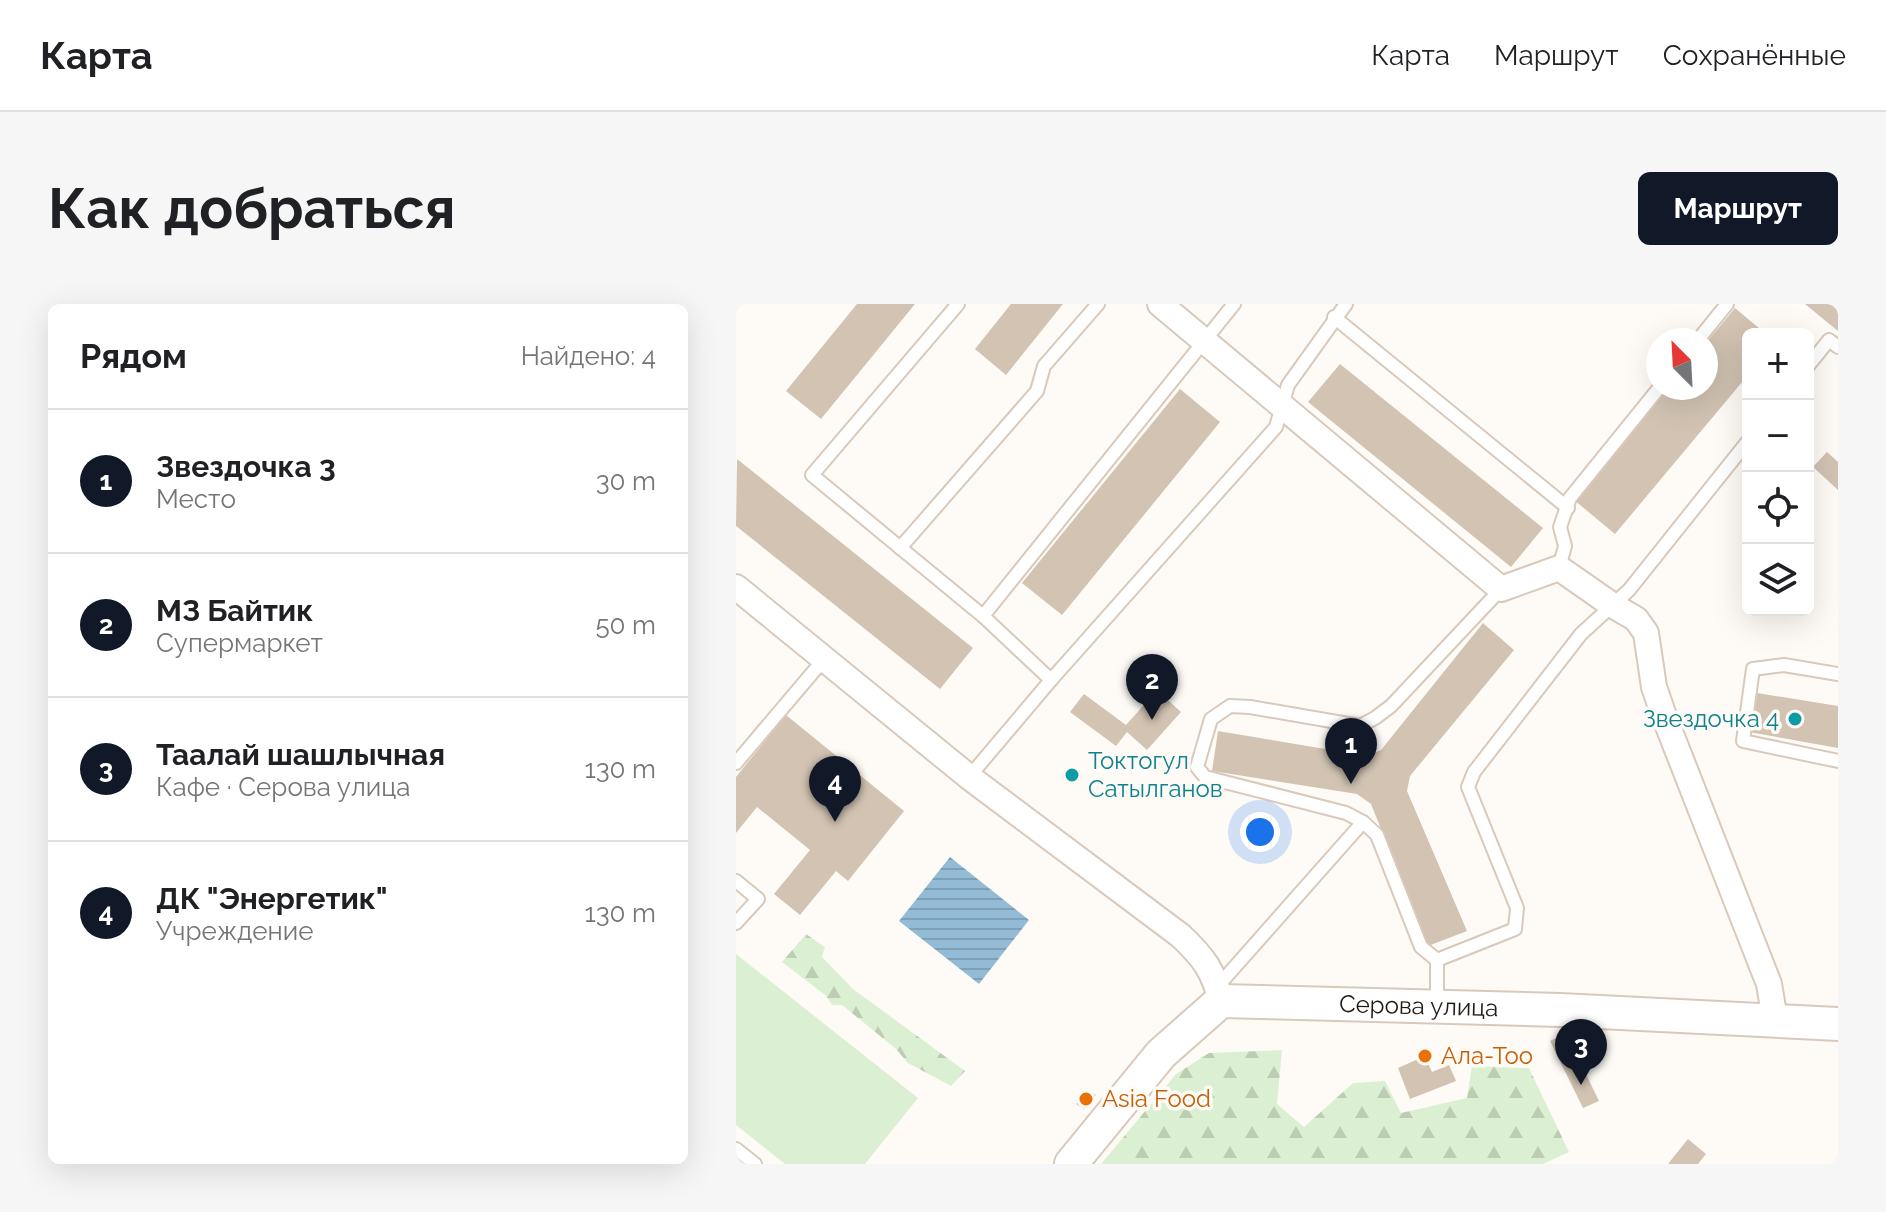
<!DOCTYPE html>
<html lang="ru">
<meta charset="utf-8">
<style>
body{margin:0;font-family:Raleway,sans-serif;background:#f6f6f6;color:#202124}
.controls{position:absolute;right:24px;top:24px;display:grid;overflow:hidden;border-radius:12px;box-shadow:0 8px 32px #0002}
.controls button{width:72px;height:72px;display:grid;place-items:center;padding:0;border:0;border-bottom:2px solid #e0e0e0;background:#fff;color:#202124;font:40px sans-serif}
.compass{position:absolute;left:910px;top:24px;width:72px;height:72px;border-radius:50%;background:#fff;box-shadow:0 8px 32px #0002;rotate:336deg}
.you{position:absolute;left:524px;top:528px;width:28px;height:28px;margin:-20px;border:6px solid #fff;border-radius:50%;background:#1a73e8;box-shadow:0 0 0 12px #1a73e833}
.badge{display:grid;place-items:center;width:52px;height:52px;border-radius:50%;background:#111827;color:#fff;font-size:26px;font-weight:700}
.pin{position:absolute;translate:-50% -66px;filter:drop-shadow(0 2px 4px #0008)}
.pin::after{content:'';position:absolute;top:42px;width:28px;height:24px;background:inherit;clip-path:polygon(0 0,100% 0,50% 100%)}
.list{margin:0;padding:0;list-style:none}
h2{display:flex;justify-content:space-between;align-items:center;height:104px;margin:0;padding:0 32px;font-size:34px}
h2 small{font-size:26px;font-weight:400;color:#757577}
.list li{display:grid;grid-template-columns:52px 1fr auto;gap:24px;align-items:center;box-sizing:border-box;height:144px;padding:0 32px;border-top:2px solid #e0e0e0}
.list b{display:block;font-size:30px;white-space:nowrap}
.list p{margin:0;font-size:26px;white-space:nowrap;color:#757577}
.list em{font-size:26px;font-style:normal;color:#757577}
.icon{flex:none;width:44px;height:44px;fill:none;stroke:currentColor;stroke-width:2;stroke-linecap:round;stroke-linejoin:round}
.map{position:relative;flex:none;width:1102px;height:860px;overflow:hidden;border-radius:12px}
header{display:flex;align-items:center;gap:48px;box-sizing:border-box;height:112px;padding:0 40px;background:#fff;border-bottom:2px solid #e0e0e0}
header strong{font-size:38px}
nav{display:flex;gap:44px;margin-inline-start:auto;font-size:28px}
.intro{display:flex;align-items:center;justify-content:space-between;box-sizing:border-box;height:192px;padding:0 48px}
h1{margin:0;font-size:56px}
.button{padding:20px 36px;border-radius:12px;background:#111827;color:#fff;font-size:28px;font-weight:700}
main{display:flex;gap:48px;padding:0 48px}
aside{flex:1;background:#fff;border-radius:12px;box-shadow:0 8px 32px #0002}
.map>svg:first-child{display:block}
</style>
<header>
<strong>Карта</strong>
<nav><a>Карта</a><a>Маршрут</a><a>Сохранённые</a></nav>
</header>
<div class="intro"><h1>Как добраться</h1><a class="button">Маршрут</a></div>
<main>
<aside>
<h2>Рядом<small>Найдено: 4</small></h2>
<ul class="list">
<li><span class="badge">1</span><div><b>Звездочка 3</b><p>Место</p></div><em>30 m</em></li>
<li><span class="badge">2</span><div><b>МЗ Байтик</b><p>Супермаркет</p></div><em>50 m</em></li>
<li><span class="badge">3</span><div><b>Таалай шашлычная</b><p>Кафе · Серова улица</p></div><em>130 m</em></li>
<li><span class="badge">4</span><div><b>ДК &quot;Энергетик&quot;</b><p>Учреждение</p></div><em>130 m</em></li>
</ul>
</aside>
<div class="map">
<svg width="1102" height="860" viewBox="0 0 1102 860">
<defs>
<pattern id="forest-firs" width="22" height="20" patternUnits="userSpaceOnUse" patternTransform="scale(2)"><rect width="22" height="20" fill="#dbf0d2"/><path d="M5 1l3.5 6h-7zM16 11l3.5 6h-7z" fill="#bccdb3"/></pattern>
<pattern id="water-rules" width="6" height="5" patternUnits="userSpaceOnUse" patternTransform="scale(2)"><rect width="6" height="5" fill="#93bbd5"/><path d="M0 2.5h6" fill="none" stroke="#7ea0b6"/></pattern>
</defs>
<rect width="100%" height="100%" fill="#fefbf7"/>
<path fill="#dbf0d2" d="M0 650 182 794 129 860H49L0 821Z"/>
<g fill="url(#forest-firs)">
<path d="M70 630 89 643 86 653 117 685 229 767 215 782 172 759 160 745 106 701H96L89 691 46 658Z"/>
<path d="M546 746 541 800 568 823 617 779 649 777 665 809 731 794 736 762 793 764 833 848 807 860H365L440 770 473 749Z"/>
</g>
<path fill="url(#water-rules)" d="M214 553 293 616 243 680 163 617Z"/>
<g fill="#d2c3b3">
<path d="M121 0H179L85 115 50 87Z"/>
<path d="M275 0H327L270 71 239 45Z"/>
<path d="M1069 0H1102V27Z"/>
<path d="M999 4 1030 30H1012V71L879 230 838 196 932 84H970V39Z"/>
<path d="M604 60 807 224 775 263 572 98Z"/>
<path d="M444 85 484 118 326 311 286 279Z"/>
<path d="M1091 148 1102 158V186L1077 163Z"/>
<path d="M1 155 237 344 204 385 0 222Z"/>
<path d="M747 319 778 346 674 472 671 487 731 627 692 642 635 500 621 490 476 467 482 427 631 452 645 446Z"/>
<path d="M421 386 445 408 411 446 391 428 380 442 334 408 348 390 390 421Z"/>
<path d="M1021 389 1102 402V444L1013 428Z"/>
<path d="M50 411 168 507 112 577 100 567 64 611 38 590 74 546 21 503 0 529V473Z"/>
<path d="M830 729 863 797 847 804 814 737Z"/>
<path d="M689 752 696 768 713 761 720 777 674 795 662 764Z"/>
<path d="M351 786 360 791 348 805 340 800Z"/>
<path d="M952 835 970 850 962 860H932Z"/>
</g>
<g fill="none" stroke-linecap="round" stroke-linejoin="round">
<g stroke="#d9c9ba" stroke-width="16">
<g id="lane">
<path d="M222 0 76 171 247 312"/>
<path d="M598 13 832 204"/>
<path d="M962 36 991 0"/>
<path d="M1072 62 1093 36 1102 43"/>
<path d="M164 244 301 87 308 62 362 0"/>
<path d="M823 264 829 242 824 223 834 194 923 84"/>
<path d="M1102 370 1048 361 1017 365 1007 437 1102 457"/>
<path d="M315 376 247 312 498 0"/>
<path d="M0 459 89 354"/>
<path d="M233 473 315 376 540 123 552 81 610 0"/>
<path d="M0 577 22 595 0 619"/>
<path d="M701 656 779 625 781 604 732 483 738 468 845 330 893 286 1012 137"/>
<path d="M481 683 627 518"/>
<path d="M701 700V656L685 643 641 531 627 518 610 509 469 473 461 463 475 415 494 402 514 403 624 422 639 414 655 402 765 285"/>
<path d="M0 845 19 860"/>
</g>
</g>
<g stroke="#d9c9ba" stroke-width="28">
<g id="street">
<path d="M424 0 765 285 823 264 876 301 900 315 910 329 918 383 928 412 1033 680 1039 716"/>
<path d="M0 283 233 473 445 632C468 654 477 666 485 697"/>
</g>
</g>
<g stroke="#d9c9ba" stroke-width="36">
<g id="secondary">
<path id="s1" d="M335 860 425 750 485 697 824 706 1102 720"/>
</g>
</g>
<use href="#lane" stroke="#fff" stroke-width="12"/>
<use href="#street" stroke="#fff" stroke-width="24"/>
<use href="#secondary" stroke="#fff" stroke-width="32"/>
</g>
<g fill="#0f9aa8" stroke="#fefbf7" stroke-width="3">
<circle cx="1059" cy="415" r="8"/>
<circle cx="336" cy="471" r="8"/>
</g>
<g fill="#e8710a" stroke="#fefbf7" stroke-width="3">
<circle cx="689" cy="752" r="8"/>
<circle cx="350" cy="795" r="8"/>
</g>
<g text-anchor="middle" stroke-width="7" stroke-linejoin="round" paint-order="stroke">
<g font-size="24" fill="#0d838f" stroke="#fefbf7" text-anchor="end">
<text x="1043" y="423">Звездочка 4</text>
<text x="352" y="465" text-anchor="start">Токтогул<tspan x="352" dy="28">Сатылганов</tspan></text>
</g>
<g font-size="24" fill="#211b15" stroke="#fefbf7">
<text dy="8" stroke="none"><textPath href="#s1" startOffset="420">Серова улица</textPath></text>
</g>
<g font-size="24" fill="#c56008" stroke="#fefbf7" text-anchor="start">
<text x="705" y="760">Ала-Тоо</text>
<text x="366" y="803">Asia Food</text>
</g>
</g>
</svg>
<div class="controls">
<button>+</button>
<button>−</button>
<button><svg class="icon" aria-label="locate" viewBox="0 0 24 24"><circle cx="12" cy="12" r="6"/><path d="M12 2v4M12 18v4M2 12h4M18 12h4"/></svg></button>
<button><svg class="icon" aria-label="layers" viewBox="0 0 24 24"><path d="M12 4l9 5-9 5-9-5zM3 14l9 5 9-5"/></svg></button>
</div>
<svg class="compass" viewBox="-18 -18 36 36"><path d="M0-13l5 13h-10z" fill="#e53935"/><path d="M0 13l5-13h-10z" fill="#757577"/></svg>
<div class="you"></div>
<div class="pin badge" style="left:615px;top:480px">1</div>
<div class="pin badge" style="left:416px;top:416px">2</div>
<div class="pin badge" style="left:845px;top:781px">3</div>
<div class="pin badge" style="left:99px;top:518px">4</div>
</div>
</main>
